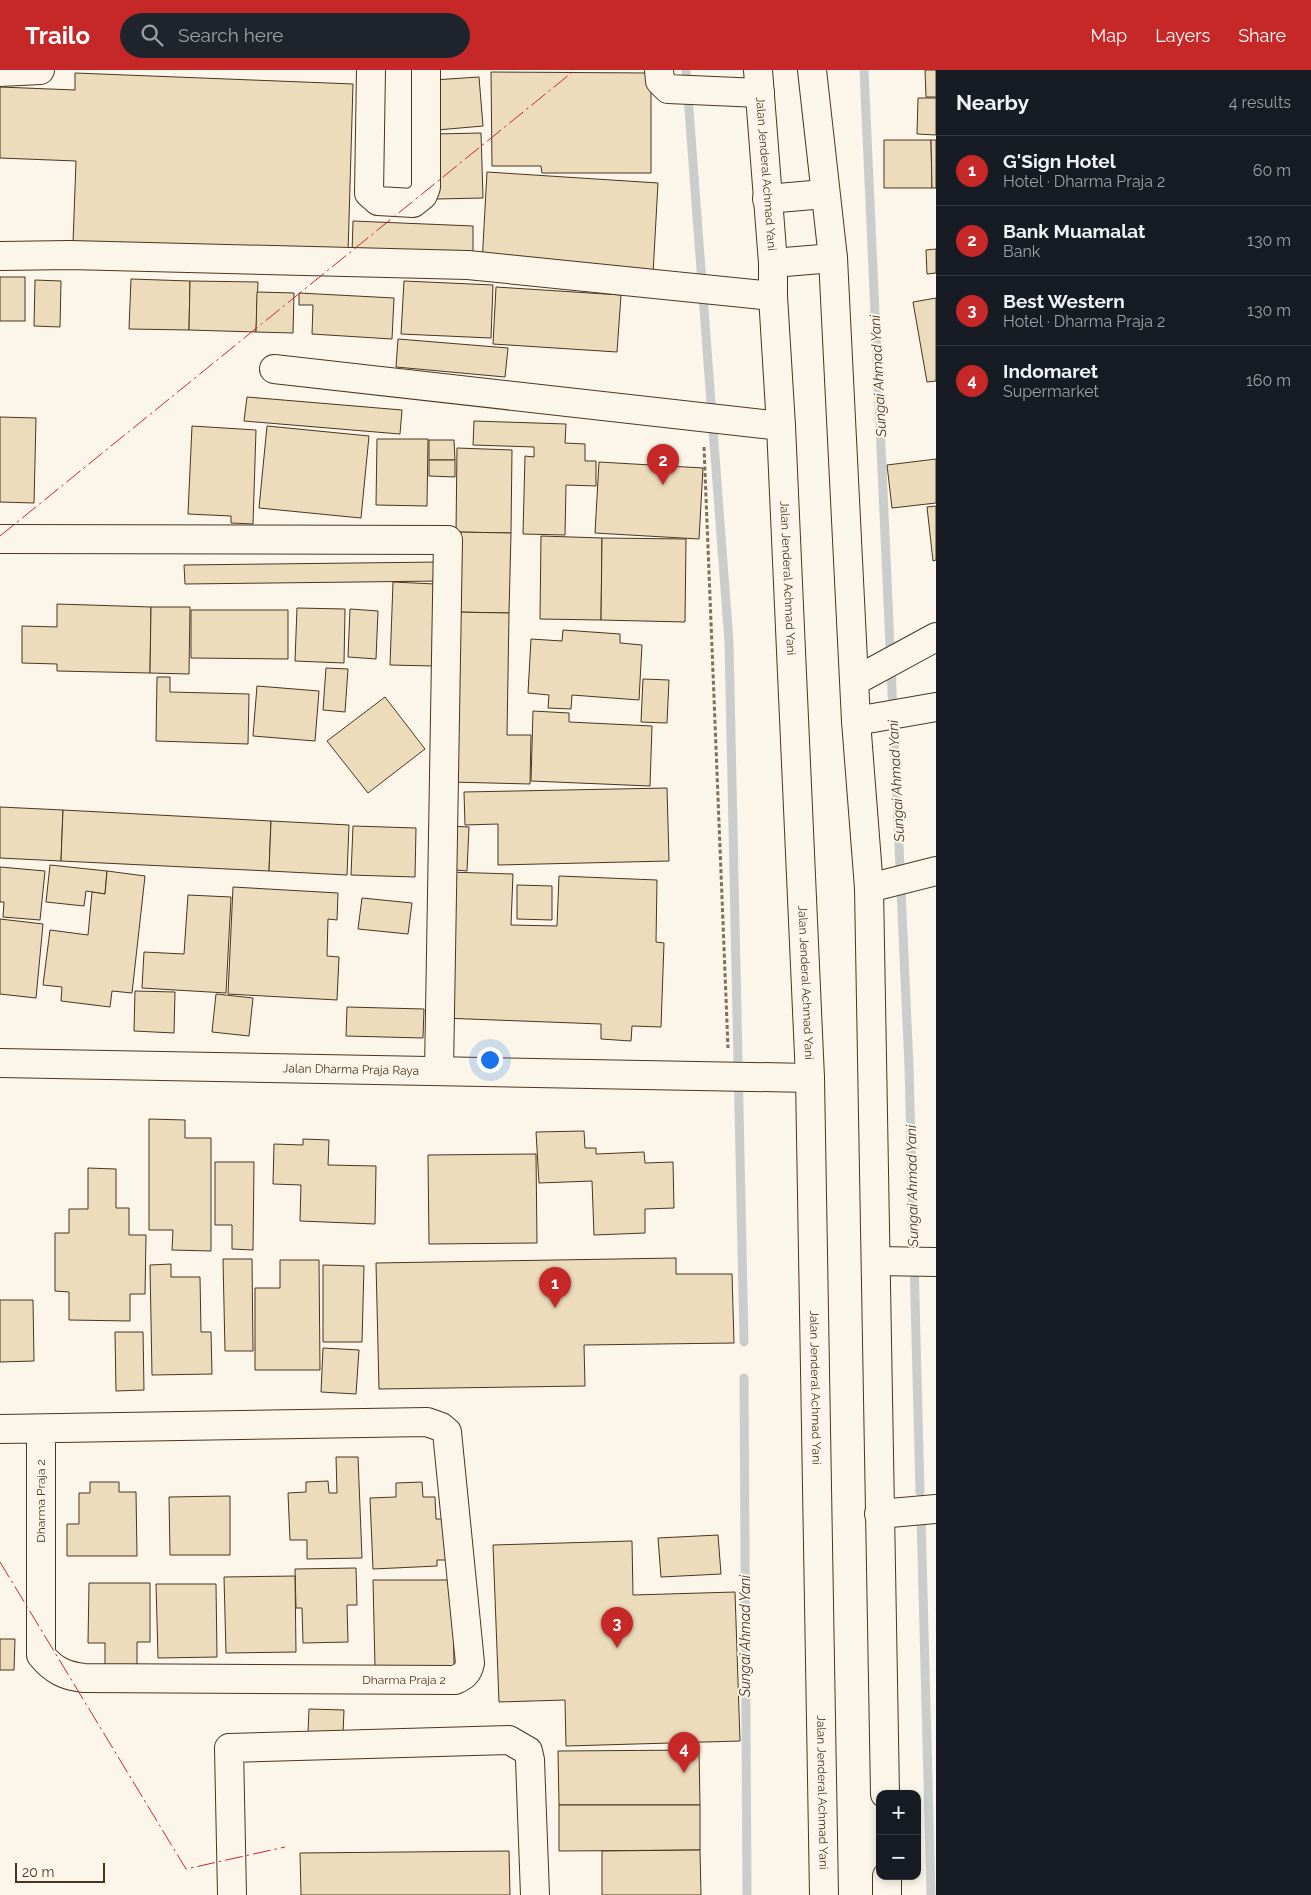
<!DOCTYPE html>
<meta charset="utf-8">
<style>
body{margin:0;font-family:Raleway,sans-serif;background:#20242c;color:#f1f3f6}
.controls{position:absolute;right:15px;bottom:15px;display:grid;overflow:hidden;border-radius:10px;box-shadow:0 2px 8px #0003}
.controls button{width:45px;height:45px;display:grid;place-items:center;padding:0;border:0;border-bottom:1px solid #363941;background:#171b24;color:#f1f3f6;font:25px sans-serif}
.scale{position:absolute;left:15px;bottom:12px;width:90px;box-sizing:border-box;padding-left:5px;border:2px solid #4a3520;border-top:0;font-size:14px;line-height:18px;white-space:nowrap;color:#4a3520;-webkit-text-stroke:4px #fbf6e9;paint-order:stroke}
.you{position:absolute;left:489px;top:989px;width:18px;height:18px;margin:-12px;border:4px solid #fff;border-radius:50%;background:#1a73e8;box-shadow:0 0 0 8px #1a73e833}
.badge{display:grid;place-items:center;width:32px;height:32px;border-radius:50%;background:#c62828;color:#fff;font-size:16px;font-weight:700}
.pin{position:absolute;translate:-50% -41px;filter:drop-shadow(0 1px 2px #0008)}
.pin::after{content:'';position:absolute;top:26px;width:18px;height:15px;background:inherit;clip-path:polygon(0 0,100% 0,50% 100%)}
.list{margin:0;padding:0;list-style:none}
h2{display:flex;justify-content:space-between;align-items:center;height:65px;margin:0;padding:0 20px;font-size:21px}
h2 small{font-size:16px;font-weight:400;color:#9ea1a6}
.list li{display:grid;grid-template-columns:32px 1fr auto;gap:15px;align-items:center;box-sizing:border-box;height:70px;padding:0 20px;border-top:1px solid #363941}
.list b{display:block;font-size:19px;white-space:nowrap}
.list p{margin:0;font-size:16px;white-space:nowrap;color:#9ea1a6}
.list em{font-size:16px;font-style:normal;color:#9ea1a6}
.icon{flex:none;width:28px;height:28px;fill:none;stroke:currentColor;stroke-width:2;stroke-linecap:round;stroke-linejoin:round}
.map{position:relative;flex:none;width:936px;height:1825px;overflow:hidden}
header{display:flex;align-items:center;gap:30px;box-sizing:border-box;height:70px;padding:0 25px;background:#c62828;color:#fff}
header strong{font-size:24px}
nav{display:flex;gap:28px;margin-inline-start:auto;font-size:18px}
.search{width:350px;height:45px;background:#20242c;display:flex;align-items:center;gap:12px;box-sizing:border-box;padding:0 18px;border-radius:28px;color:#9ea1a6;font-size:19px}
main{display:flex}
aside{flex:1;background:#171b24}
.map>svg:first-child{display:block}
</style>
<header>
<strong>Trailo</strong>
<div class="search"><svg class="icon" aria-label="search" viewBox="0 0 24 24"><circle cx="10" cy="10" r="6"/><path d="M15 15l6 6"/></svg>Search here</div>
<nav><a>Map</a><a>Layers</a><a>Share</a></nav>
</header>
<main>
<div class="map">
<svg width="936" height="1825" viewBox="0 0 936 1825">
<rect width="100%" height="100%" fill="#fbf6e9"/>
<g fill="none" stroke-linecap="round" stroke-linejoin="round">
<g stroke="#c9cecd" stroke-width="9">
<path d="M686 0 729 572 744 1272"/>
<path d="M864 0 909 997 920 1422"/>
<path d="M744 1308 747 1825"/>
<path d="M921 1446 931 1825"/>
</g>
</g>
<g fill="#ecdcbc" stroke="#4a3520">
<path d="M925 0H936V27H926Z"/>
<path d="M491 2 651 3V103H542L541 96H492Z"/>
<path d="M75 3 353 14 348 183 73 173 76 91 0 88V17L75 20Z"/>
<path d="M479 7 483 56 437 60 433 10Z"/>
<path d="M918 28H936V65L917 64Z"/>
<path d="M481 63 483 128 437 129 435 64Z"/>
<path d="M884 70H931L932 118H884Z"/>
<path d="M931 70H936V118H932Z"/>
<path d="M487 102 658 113 653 204 482 194Z"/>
<path d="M353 151 473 156V189L352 183Z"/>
<path d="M936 179V203L927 204 926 180Z"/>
<rect x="0" y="207" width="25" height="44"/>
<path d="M131 209 190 211 189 260 129 259Z"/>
<path d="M35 210 61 211 60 257 34 256Z"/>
<path d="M190 211 258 212 256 262 189 260Z"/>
<path d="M404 211 493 215 491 268 401 264Z"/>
<path d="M496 217 621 225 617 282 493 274Z"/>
<path d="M257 222 294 223 293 263 256 262Z"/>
<path d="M299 223 394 228 392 269 312 264 313 235H299Z"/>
<path d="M936 228V311L927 312 913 232Z"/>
<path d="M398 269 508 278 505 307 396 297Z"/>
<path d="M247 327 402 340 400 364 244 351Z"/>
<path d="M0 347 36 348 34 433 0 432Z"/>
<path d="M474 351 566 354 565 373 585 374V391H596V416L566 415 565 465 523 464 525 386 534 387V377L473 375Z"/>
<path d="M192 356 256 360 253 454 231 453V446L188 444Z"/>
<path d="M267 356 369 366 361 448 259 438Z"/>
<path d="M377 369H428L427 436 376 435Z"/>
<path d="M429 370H454L455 390H429Z"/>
<path d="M457 378 512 380 511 463 456 462Z"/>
<path d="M936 389V433L892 438 887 395Z"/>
<path d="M429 390H455V407L429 406Z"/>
<path d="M599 392 703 398 699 469 595 463Z"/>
<path d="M936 436V490L933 491 927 437Z"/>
<path d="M456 462 511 463 509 543 454 542Z"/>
<path d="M541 466 602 468 601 550 540 549Z"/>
<path d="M602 468 686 469 685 552 601 550Z"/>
<path d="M441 492 442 511 185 514 184 495Z"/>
<path d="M393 512 435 514 433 596 390 595Z"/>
<path d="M57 534 151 537 150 603 57 601V594L22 593V556L57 557Z"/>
<path d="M151 537H190L189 604 150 603Z"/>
<path d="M297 538 345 539 344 593 295 591Z"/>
<path d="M350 539 378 541 376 589 348 587Z"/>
<path d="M191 540H288V589L191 588Z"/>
<path d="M454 542 509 543 507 665H531L530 714 451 712Z"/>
<path d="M563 560 620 564V573L642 575 639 630 572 625 571 639 548 638 549 625 528 623 531 569 562 571Z"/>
<path d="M326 598 348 599 345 642 323 640Z"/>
<path d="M157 607H170V622L249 624 248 674 156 671Z"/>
<path d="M643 609 669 610 667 653 641 652Z"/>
<path d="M257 616 319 621 315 671 253 666Z"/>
<path d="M385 627 425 679 368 723 327 671Z"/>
<path d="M533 641 569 643V652L652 656 650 716 531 711Z"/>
<path d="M667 718 669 791 498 795V754L465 755 464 722Z"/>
<path d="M0 737 63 740 61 791 0 788Z"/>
<path d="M63 740 271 751 269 801 61 791Z"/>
<path d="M271 751 349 755 347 805 269 801Z"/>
<path d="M353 756 416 758 415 807 351 805Z"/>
<path d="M447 756 469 757 467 801 445 799Z"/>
<path d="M50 795 107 801 105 824 86 821 84 836 46 832Z"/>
<path d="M0 797 45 801 40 850 3 847 4 832H0Z"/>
<path d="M107 801 145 806 132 923 112 921 110 937 61 931 62 917 43 915 50 860 88 865 92 822 105 824Z"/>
<path d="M447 802 513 804 511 855 557 856 559 806 657 810 656 872 664 873 661 957 632 956 631 971 601 969V954L442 948Z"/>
<path d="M517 815 552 816V850L517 849Z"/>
<path d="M233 817 338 823 337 850 328 849 327 886 339 887 337 930 228 924Z"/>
<path d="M188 825 231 827 226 923 142 918 144 882 184 884Z"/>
<path d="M362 828 412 833 408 864 358 859Z"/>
<path d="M0 849 43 854 36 928 0 924Z"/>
<path d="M135 921 175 922 174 963 134 961Z"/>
<path d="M216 924 253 928 249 966 212 962Z"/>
<path d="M347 937 424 939 423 968 346 966Z"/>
<path d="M149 1049 185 1050V1068H211V1181L172 1180 173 1160H149Z"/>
<path d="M584 1061 585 1078H596V1084L644 1082 645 1093 673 1092 674 1138 645 1139V1163L594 1165 592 1111 539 1113 536 1062Z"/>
<path d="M303 1069 329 1070 328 1095 376 1096 375 1154 300 1151 301 1115 273 1114 274 1074 303 1075Z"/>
<path d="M536 1084 537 1173 429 1174 428 1085Z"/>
<path d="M215 1092H254L253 1180 232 1179V1155H215Z"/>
<path d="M88 1098 116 1099V1138H129V1165H146L145 1224H130V1251L69 1250V1222L55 1221V1163H69V1139H88Z"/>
<path d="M676 1188V1204H732L734 1273 584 1275 585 1316 379 1319 376 1193Z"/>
<path d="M223 1189H252L253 1281H225Z"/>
<path d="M280 1190H319L320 1300H255V1218H280Z"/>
<path d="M171 1194V1207H200L201 1262H211L212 1304 152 1305 150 1195Z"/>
<path d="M323 1195 364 1196 362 1272H323Z"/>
<path d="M0 1230H33L34 1291 0 1292Z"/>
<path d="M115 1262H143L144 1320 116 1321Z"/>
<path d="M323 1278 359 1280 356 1324 321 1322Z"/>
<path d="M336 1387H358L362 1488 307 1489V1470H290L288 1423 306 1422V1412L328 1411 329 1423H337Z"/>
<path d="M90 1412H119V1422H136L137 1486H67V1454H79V1423H90Z"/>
<path d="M422 1412 423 1427H435L436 1449H449L451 1490H437V1496L373 1499 370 1428 396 1427V1413Z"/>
<path d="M230 1426V1485H170L169 1427Z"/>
<path d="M718 1465 721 1504 661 1507 658 1468Z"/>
<path d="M632 1471 633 1525 735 1522 740 1671 566 1676 565 1630 499 1632 493 1475Z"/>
<path d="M356 1498 357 1535H347L348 1572 303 1573 302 1538H296L295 1499Z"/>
<path d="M295 1506 296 1582 226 1583 224 1507Z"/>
<path d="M373 1510H453L454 1596 375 1597Z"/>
<path d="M89 1513H150V1572H137V1601L105 1600V1573H88Z"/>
<path d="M156 1514H216L217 1587 158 1588Z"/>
<path d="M0 1569H15L14 1600H0Z"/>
<path d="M309 1639 344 1640 343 1664 308 1662Z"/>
<path d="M699 1680 700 1735H559L558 1681Z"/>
<path d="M559 1735H700V1780L559 1781Z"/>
<path d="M700 1780 701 1825H602V1781Z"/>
<path d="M509 1781 510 1825H301L300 1783Z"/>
</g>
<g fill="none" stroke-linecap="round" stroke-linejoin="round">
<g stroke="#4a3520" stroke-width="30">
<g id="minor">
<path d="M371 0 369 123 378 131 413 133 423 125 426 117V0"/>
<path d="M659 0 660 11 668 19 760 23"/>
<path d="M0 2 40 0"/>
<path d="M0 186 70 185 468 195 773 226"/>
<path d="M274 299 781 356"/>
<path d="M0 469 448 470 439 1001"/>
<path d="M855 611 936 567"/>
<path d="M856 651 936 637"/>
<path d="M869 818 936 801"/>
<path id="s1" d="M0 993 810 1008"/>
<path d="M877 1191 936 1192"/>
<path d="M0 1359 427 1352 441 1357 447 1362 470 1593C468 1603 464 1606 455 1610L84 1608C65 1606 53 1600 41 1585V1359"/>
<path d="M879 1444 936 1439"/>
<path d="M232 1825 229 1678 509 1670 528 1681 530 1690 535 1825"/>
</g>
</g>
<g stroke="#4a3520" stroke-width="30">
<g id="highway">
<path id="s2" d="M758 0 773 193V226L781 356 810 1008 824 1825"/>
<path d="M812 0 833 188 856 651 869 818 885 1724"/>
<path d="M767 129 824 124"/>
<path d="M773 193 833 188"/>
<path d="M887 1806V1825"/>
</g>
</g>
<path stroke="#7f6f5c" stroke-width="3" stroke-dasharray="4 2.5" stroke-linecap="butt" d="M704 377 728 978"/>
<use href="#minor" stroke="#fbf6e9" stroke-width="28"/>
<use href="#highway" stroke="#fbf6e9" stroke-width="28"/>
<g stroke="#c62828" stroke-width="1" stroke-dasharray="18 4 2.5 4" stroke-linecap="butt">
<path d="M0 466 575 0"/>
<path d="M0 1492 186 1799 285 1777"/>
</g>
</g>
<g text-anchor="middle" stroke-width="4" stroke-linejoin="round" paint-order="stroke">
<g font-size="12" fill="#4a3520" stroke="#fbf6e9">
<text dy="4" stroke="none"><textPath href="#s2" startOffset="104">Jalan Jenderal Achmad Yani</textPath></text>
<text dy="4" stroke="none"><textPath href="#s2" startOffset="509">Jalan Jenderal Achmad Yani</textPath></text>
<text dy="4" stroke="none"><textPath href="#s2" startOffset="914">Jalan Jenderal Achmad Yani</textPath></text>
<text dy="4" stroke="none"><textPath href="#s1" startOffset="351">Jalan Dharma Praja Raya</textPath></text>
<text dy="4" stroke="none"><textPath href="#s2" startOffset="1319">Jalan Jenderal Achmad Yani</textPath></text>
<text transform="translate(41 1431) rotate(-90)" y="4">Dharma Praja 2</text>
<text x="404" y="1614">Dharma Praja 2</text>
<text dy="4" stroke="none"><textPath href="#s2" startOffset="1724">Jalan Jenderal Achmad Yani</textPath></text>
</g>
<g font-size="14" font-style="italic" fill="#4a3520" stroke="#fbf6e9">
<text transform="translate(878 306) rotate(-93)" y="5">Sungai Ahmad Yani</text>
<text transform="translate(896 711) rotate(-93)" y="5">Sungai Ahmad Yani</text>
<text transform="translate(912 1116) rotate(-91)" y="5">Sungai Ahmad Yani</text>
<text transform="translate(745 1566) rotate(-90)" y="5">Sungai Ahmad Yani</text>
</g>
</g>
</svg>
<div class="controls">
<button>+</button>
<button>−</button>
</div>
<div class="scale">20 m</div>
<div class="you"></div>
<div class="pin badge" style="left:555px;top:1238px">1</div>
<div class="pin badge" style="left:663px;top:415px">2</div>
<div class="pin badge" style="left:617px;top:1578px">3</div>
<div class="pin badge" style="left:684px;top:1703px">4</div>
</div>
<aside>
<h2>Nearby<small>4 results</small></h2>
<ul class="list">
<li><span class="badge">1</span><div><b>G'Sign Hotel</b><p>Hotel · Dharma Praja 2</p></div><em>60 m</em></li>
<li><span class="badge">2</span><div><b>Bank Muamalat</b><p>Bank</p></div><em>130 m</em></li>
<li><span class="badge">3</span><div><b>Best Western</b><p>Hotel · Dharma Praja 2</p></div><em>130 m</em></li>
<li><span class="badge">4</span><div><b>Indomaret</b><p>Supermarket</p></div><em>160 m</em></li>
</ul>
</aside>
</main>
